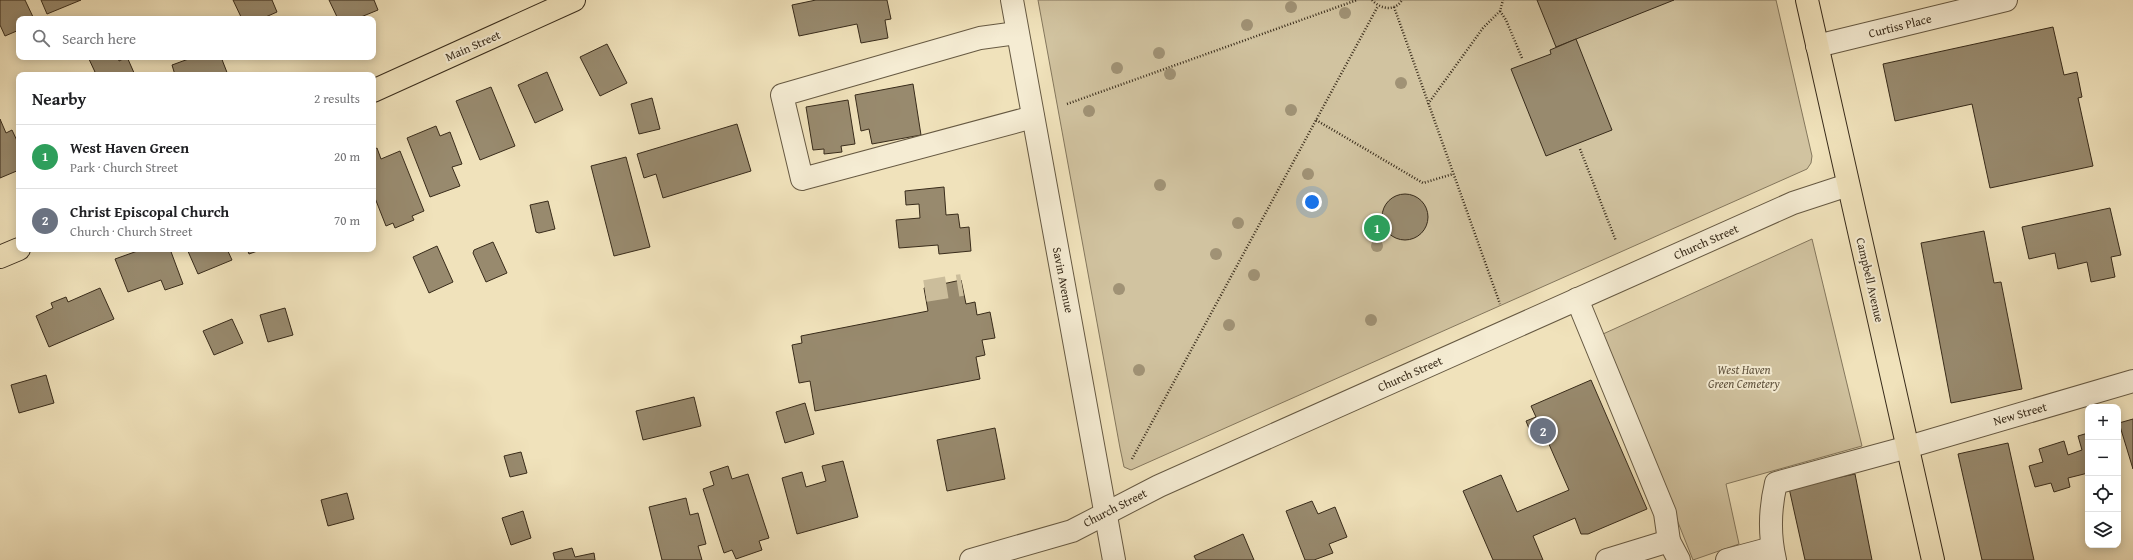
<!DOCTYPE html>
<meta charset="utf-8">
<style>
body{margin:0;font-family:"Gentium Book Plus",serif;background:#f6f6f6;color:#202124}
.controls{position:absolute;right:12px;bottom:12px;display:grid;overflow:hidden;border-radius:8px;box-shadow:0 2px 10px #0003}
.controls button{width:36px;height:36px;display:grid;place-items:center;padding:0;border:0;border-bottom:1px solid #e0e0e0;background:#fff;color:#202124;font:20px sans-serif}
.you{position:absolute;left:1312px;top:202px;width:14px;height:14px;margin:-10px;border:3px solid #fff;border-radius:50%;background:#1a73e8;box-shadow:0 0 0 6px #1a73e833}
.badge{display:grid;place-items:center;width:26px;height:26px;border-radius:50%;background:#111827;color:#fff;font-size:13px;font-weight:700}
.pin{position:absolute;translate:-50% -50%;border:2px solid #fff;box-shadow:0 1px 4px #0006}
.list{margin:0;padding:0;list-style:none}
h2{display:flex;justify-content:space-between;align-items:center;height:52px;margin:0;padding:0 16px;font-size:17px}
h2 small{font-size:13px;font-weight:400;color:#757577}
.list li{display:grid;grid-template-columns:26px 1fr auto;gap:12px;align-items:center;box-sizing:border-box;height:64px;padding:0 16px;border-top:1px solid #e0e0e0}
.list b{display:block;font-size:15px;white-space:nowrap}
.list p{margin:0;font-size:13px;white-space:nowrap;color:#757577}
.list em{font-size:13px;font-style:normal;color:#757577}
.icon{flex:none;width:22px;height:22px;fill:none;stroke:currentColor;stroke-width:2;stroke-linecap:round;stroke-linejoin:round}
.map{position:relative;flex:none;width:2133px;height:560px;overflow:hidden}
.search{position:absolute;background:#fff;box-shadow:0 2px 10px #0003;left:16px;top:16px;width:360px;height:44px;display:flex;align-items:center;gap:10px;box-sizing:border-box;padding:0 14px;border-radius:8px;color:#757577;font-size:15px}
.panel{position:absolute;background:#fff;box-shadow:0 2px 10px #0003;left:16px;top:72px;width:360px;height:180px;border-radius:8px}
.map>svg:first-child{display:block}
</style>
<div class="map">
<svg width="2133" height="560" viewBox="0 0 2133 560">
<rect width="100%" height="100%" fill="#f0e2bb"/>
<filter id="stains"><feTurbulence type="fractalNoise" baseFrequency=".005" numOctaves="4"/><feColorMatrix values="0 0 0 0 .2 0 0 0 0 .09 0 0 0 0 .02 0 0 0 .5 -.17"/></filter>
<radialGradient id="worn" r=".72"><stop offset=".6" stop-color="#630" stop-opacity="0"/><stop offset="1" stop-color="#630" stop-opacity=".3"/></radialGradient>
<g fill="#d1c3a0" stroke="#84775d">
<path d="M1038 0H1776L1812 156 1811 163 1807 169 1131 470 1124 467 1120 448Z"/>
<path d="M1812 239 1862 446 1726 484 1739 544 1693 560 1603 334Z"/>
</g>
<g fill="#988a6e" stroke="#382b1a">
<path d="M0 0H25L34 19H19V30L5 36 0 25Z"/>
<path d="M41 0H81L47 14Z"/>
<path d="M233 0H272L277 12 261 19H242Z"/>
<path d="M329 0H374L378 10 356 19H338Z"/>
<path d="M816 0H887L891 19 885 20 888 38 861 43 857 24 799 36 792 5Z"/>
<path d="M1537 0H1674L1556 47Z"/>
<path d="M2053 27 2064 75 2077 72 2082 97 2078 98 2093 166 1990 188 1972 104 1895 121 1883 64Z"/>
<path d="M1576 39 1612 130 1546 156 1511 69 1551 54 1550 50Z"/>
<path d="M607 44 627 83 600 96 580 57Z"/>
<path d="M88 57H118L119 61 127 57 135 75H90L95 72Z"/>
<path d="M194 57H221L228 75H175L172 65Z"/>
<path d="M547 72 563 110 535 123 518 85Z"/>
<path d="M913 84 921 135 872 144 869 129 861 131 855 95Z"/>
<path d="M491 87 515 146 480 160 456 101Z"/>
<path d="M652 98 660 129 639 134 631 104Z"/>
<path d="M848 100 855 144 841 146 842 152 824 154V149L813 150 806 107Z"/>
<path d="M0 119 6 133 12 130 19 145V170L0 178Z"/>
<path d="M737 124 751 171 663 198 656 174 644 178 637 154Z"/>
<path d="M436 126 440 136 450 132 462 164 452 167 460 186 430 197 407 138Z"/>
<path d="M377 148 381 159 400 151 424 211 412 216 414 220 395 228 393 223 386 226 373 193V150Z"/>
<path d="M626 157 650 247 614 256 591 166Z"/>
<path d="M944 187 946 215 958 214 960 228 969 227 971 251 939 254 938 245 899 248 896 220 920 218 919 204 906 205 905 191Z"/>
<circle cx="1405" cy="217" r="23"/>
<path d="M548 201 555 229 539 233 536 232 530 205Z"/>
<path d="M2110 208 2121 255 2111 257 2115 277 2091 282 2087 262 2058 269 2055 253 2029 259 2022 227Z"/>
<path d="M1984 231 1994 283 2001 282 2022 389 1951 403 1921 243Z"/>
<path d="M493 242 507 273 486 282 473 253 474 250Z"/>
<path d="M437 246 453 282 429 293 413 257Z"/>
<path d="M143 249H170L183 284 165 290 161 280 128 292 115 259Z"/>
<path d="M187 249H227L232 260 198 274Z"/>
<path d="M247 249H263L249 254Z"/>
<path d="M961 280 966 304 975 302 977 315 990 312 995 338 982 340 985 355 976 357 980 379 815 411 810 381 799 383 792 345 802 343 801 336 928 311 924 288Z"/>
<path d="M100 288 114 319 49 347 36 316 53 308 51 303 66 297 68 302Z"/>
<path d="M285 308 293 335 268 342 260 315Z"/>
<path d="M232 319 243 343 214 355 203 331Z"/>
<path d="M46 375 54 403 19 413 11 385Z"/>
<path d="M1591 380 1647 509 1588 534H1581L1575 518 1533 536 1543 560H1493L1463 491 1501 475 1517 512 1569 490 1541 426 1530 431 1526 421 1536 417 1531 406Z"/>
<path d="M694 397 701 426 643 440 636 411Z"/>
<path d="M805 403 814 434 785 443 776 412Z"/>
<path d="M2133 419V469L2119 423Z"/>
<path d="M995 428 1005 479 947 491 937 440Z"/>
<path d="M2088 433V473L2068 478 2070 487 2054 492 2051 483 2035 487 2029 466 2043 462 2039 449 2064 441 2068 455 2082 450 2078 436Z"/>
<path d="M2008 443 2034 560H1982L1958 454Z"/>
<path d="M521 452 527 473 510 477 504 456Z"/>
<path d="M843 461 858 517 797 534 782 478 802 472 806 487 826 481 822 466Z"/>
<path d="M728 466 732 479 748 474 769 538 759 541 762 550 736 559 732 550 724 553 703 489 714 485 710 472Z"/>
<path d="M1855 474 1872 560H1805L1789 488Z"/>
<path d="M347 493 354 519 328 526 321 500Z"/>
<path d="M686 498 690 515 698 513 706 544 698 546 702 560H662L649 507Z"/>
<path d="M1312 501 1318 514 1335 507 1347 537 1329 544 1333 553 1314 560H1305L1286 511Z"/>
<path d="M523 511 531 538 511 545 502 518Z"/>
<path d="M1243 534 1254 560H1196L1194 556Z"/>
<path d="M572 548 575 557 594 553 595 560H555L553 553Z"/>
</g>
<g fill="none" stroke-linecap="round" stroke-linejoin="round">
<path stroke="#cbbd9b" stroke-width="22" stroke-dasharray="22 11" stroke-linecap="butt" d="M925 291 962 285"/>
<g stroke="#665942" stroke-width="24">
<g id="minor">
<path d="M1012 0 1114 560"/>
<path d="M1017 33 980 38 782 95 802 179 1033 117"/>
<path d="M1817 46 2006 0"/>
<path d="M1577 299 1665 513 1669 541"/>
<path d="M971 560 1072 531 1159 486 1793 203 1848 185"/>
<path d="M1607 560 1669 541 1679 560"/>
<path d="M1727 560 1772 548"/>
<path d="M1775 560C1769 534 1770 508 1776 483L1908 447 2133 381"/>
</g>
</g>
<g stroke="#382b1a" stroke-width="24">
<g id="major">
<path d="M1807 0 1933 560"/>
<path d="M373 91 574 0"/>
<path d="M0 257 19 249"/>
</g>
</g>
<g stroke="#382b1a" stroke-width="2.5" stroke-dasharray="1 2" stroke-linecap="butt">
<path d="M1372 0C1380 9 1395 12 1402 0"/>
<path d="M1394 7 1500 304"/>
<path d="M1500 11 1506 20 1522 58"/>
<path d="M1067 104 1357 0"/>
<path d="M1428 104 1483 28 1500 11 1503 0"/>
<path d="M1316 120 1423 183 1453 174"/>
<path d="M1580 149 1616 241"/>
<path d="M1132 459 1378 6"/>
</g>
<use href="#minor" stroke="#f5ecd3" stroke-width="22"/>
<use href="#major" stroke="#f0e2bb" stroke-width="22"/>
</g>
<g fill="#a09275">
<circle cx="1291" cy="7" r="6"/>
<circle cx="1345" cy="13" r="6"/>
<circle cx="1247" cy="25" r="6"/>
<circle cx="1159" cy="53" r="6"/>
<circle cx="1117" cy="68" r="6"/>
<circle cx="1170" cy="74" r="6"/>
<circle cx="1401" cy="83" r="6"/>
<circle cx="1291" cy="110" r="6"/>
<circle cx="1089" cy="111" r="6"/>
<circle cx="1308" cy="174" r="6"/>
<circle cx="1160" cy="185" r="6"/>
<circle cx="1238" cy="223" r="6"/>
<circle cx="1377" cy="246" r="6"/>
<circle cx="1216" cy="254" r="6"/>
<circle cx="1254" cy="275" r="6"/>
<circle cx="1119" cy="289" r="6"/>
<circle cx="1371" cy="320" r="6"/>
<circle cx="1229" cy="325" r="6"/>
<circle cx="1139" cy="370" r="6"/>
</g>
<g text-anchor="middle" stroke-width="4" stroke-linejoin="round" paint-order="stroke">
<g font-size="12" fill="#382b1a" stroke="#f5ecd3">
<text transform="translate(1900 26) rotate(-14)" y="4">Curtiss Place</text>
<text transform="translate(473 46) rotate(-24)" y="4">Main Street</text>
<text transform="translate(1706 242) rotate(-24)" y="4">Church Street</text>
<text transform="translate(1063 280) rotate(79)" y="4">Savin Avenue</text>
<text transform="translate(1870 280) rotate(77)" y="4">Campbell Avenue</text>
<text transform="translate(1410 374) rotate(-24)" y="4">Church Street</text>
<text transform="translate(2020 414) rotate(-16)" y="4">New Street</text>
<text transform="translate(1115 508) rotate(-27)" y="4">Church Street</text>
</g>
<g font-size="12" font-style="italic" fill="#5e513c" stroke="#f5ecd3">
<text x="1744" y="374">West Haven<tspan x="1744" dy="14">Green Cemetery</tspan></text>
</g>
</g>
<rect width="100%" height="100%" filter="url(#stains)"/>
<rect width="100%" height="100%" fill="url(#worn)"/>
</svg>
<div class="controls">
<button>+</button>
<button>−</button>
<button><svg class="icon" aria-label="locate" viewBox="0 0 24 24"><circle cx="12" cy="12" r="6"/><path d="M12 2v4M12 18v4M2 12h4M18 12h4"/></svg></button>
<button><svg class="icon" aria-label="layers" viewBox="0 0 24 24"><path d="M12 4l9 5-9 5-9-5zM3 14l9 5 9-5"/></svg></button>
</div>
<div class="you"></div>
<div class="pin badge" style="left:1377px;top:228px;background:#2e9e5b">1</div>
<div class="pin badge" style="left:1543px;top:431px;background:#6b7280">2</div>
<div class="search"><svg class="icon" aria-label="search" viewBox="0 0 24 24"><circle cx="10" cy="10" r="6"/><path d="M15 15l6 6"/></svg>Search here</div>
<section class="panel">
<h2>Nearby<small>2 results</small></h2>
<ul class="list">
<li><span class="badge" style="background:#2e9e5b">1</span><div><b>West Haven Green</b><p>Park · Church Street</p></div><em>20 m</em></li>
<li><span class="badge" style="background:#6b7280">2</span><div><b>Christ Episcopal Church</b><p>Church · Church Street</p></div><em>70 m</em></li>
</ul>
</section>
</div>
